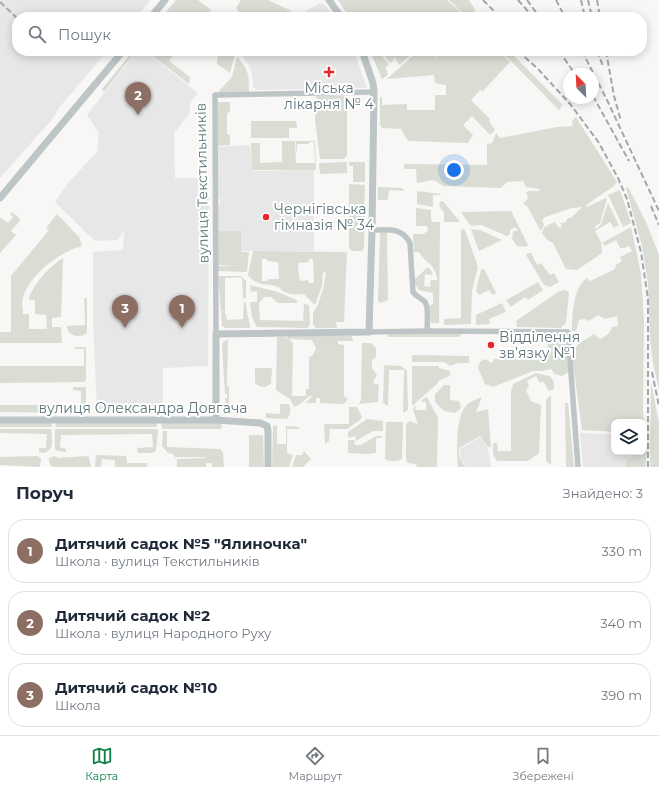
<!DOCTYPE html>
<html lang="uk">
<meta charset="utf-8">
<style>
body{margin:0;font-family:Montserrat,sans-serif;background:#f2f2f3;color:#1f2937}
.controls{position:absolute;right:12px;bottom:12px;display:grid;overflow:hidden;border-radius:8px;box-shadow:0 2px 10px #0003}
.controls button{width:36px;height:36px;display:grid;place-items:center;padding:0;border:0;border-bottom:1px solid #e0e1e3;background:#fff;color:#1f2937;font:20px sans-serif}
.compass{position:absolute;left:563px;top:68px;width:36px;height:36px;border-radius:50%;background:#fff;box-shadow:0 2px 10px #0003;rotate:336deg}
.you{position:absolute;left:454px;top:170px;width:14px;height:14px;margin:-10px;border:3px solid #fff;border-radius:50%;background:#1a73e8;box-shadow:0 0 0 6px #1a73e833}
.badge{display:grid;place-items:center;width:26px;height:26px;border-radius:50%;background:#0b8043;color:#fff;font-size:13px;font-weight:700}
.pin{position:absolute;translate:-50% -33px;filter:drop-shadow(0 1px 2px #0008)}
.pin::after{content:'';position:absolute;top:21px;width:14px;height:12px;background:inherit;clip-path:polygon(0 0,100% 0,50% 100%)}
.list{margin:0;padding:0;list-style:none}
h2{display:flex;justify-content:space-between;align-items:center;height:52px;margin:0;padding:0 16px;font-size:17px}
h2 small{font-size:13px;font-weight:400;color:#747a83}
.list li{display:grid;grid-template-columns:26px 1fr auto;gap:12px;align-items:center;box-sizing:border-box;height:64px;margin:0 8px 8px;padding:0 8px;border:1px solid #e0e1e3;border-radius:16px}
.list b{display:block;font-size:15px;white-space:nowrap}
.list p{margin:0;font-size:13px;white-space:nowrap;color:#747a83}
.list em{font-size:13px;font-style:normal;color:#747a83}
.icon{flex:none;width:22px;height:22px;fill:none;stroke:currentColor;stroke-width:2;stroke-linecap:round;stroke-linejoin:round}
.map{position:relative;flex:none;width:659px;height:467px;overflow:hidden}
.search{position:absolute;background:#fff;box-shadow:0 2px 10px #0003;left:12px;right:12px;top:12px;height:44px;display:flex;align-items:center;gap:10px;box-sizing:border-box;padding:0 14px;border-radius:16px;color:#747a83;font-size:15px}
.sheet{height:268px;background:#fff}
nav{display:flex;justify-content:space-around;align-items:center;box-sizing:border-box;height:56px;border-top:1px solid #e0e1e3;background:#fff;font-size:11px;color:#747a83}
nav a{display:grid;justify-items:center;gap:2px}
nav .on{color:#0b8043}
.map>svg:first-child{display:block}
</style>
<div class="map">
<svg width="659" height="467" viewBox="0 0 659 467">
<rect width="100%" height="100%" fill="#f8f7f5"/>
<g fill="#e6e7e6">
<path d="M0 0H151L136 17H17V51H107L58 109 54 117 0 178Z"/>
<path d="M320 3 324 4 333 17H285L293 12 299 15Z"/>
<path d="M137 51H145L198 93 190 102V113L174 133 175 178H209L208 366 163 368V413L97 412 93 318V252L123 250 124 230 118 240 95 241 55 202 69 182 97 152 99 133 87 115Z"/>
<path d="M247 51H354L367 88 256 90 253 87 252 73 248 64 243 58Z"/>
<path d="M250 145 252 171 314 170V251H242L241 265H218V204L221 202 220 199 218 198V147Z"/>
<path d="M580 433 614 434V452H637L638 467H583Z"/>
<path d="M480 437 488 448 491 467H466L460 456V449Z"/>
</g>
<g fill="#d9ddd4" fill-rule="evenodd">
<path d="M176 0H198L211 10 207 16 208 17H162Z"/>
<path d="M241 0H268L292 11 283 17H242L236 8Z"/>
<path d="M338 0H447L466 17H349Z"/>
<path d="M449 0H469L473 6 477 17H467Z"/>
<path d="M133 51H136L104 92 102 89Z"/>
<path d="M146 51H167L173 56 169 61 190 77 189 84Z"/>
<path d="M370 51H378L389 64 386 68 388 75 382 79Z"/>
<path d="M381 51H411L413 53 399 65 394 56 393 61 390 63Z"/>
<path d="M418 51H429L437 58 436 55 431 51H499L510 62 482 92 480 90 471 100 490 119 489 121 495 130 490 135 472 116 463 125 473 135 468 143 408 141 401 129 382 128 380 125V97H382V105L407 104V110H435V95H446V85L437 84 435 82 434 75 387 79Z"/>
<path d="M501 51H509L563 105 559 110Z"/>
<path d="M225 52 235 54 230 73 217 64C216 58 220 53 225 52Z"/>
<path d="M237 57C249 70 249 75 249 92L220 93 219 91 232 77Z"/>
<path d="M316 96H347V155L344 159H320L315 120Z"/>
<path d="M218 102H230V112L227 113V134L230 135V145L218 146Z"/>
<path d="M576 117 617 182 614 186 586 205 587 207 606 198 607 199 600 223 595 227 587 213 596 229 601 224 608 203 619 225 614 228 610 222 595 231 601 242 602 253 577 270 566 269 553 243 547 240 542 233 545 226 548 227V225L555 222 558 227 560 228 562 226 560 223H564L567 221V219L572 217 582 207 572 208 545 217 542 220 544 225 541 231 527 206 523 204 528 198 526 192 529 191H539L540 189 526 187 523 181 507 182 501 188 443 186 434 180 417 183 416 169H404V164L487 165V144L492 143 496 133 500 138 557 127 573 126 572 121Z"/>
<path d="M251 121H296L297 128H289V138H251Z"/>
<path d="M282 141H295L296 163H315L314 142H309V144H297V151H296V141H313L315 142 316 170H252L251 143H260V163L282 162Z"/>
<path d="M347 162V173L320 174 319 163Z"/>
<path d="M349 162H365V182H353V166H349Z"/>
<path d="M349 184 365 185 364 210H349Z"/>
<path d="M378 187 402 188 404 191 389 190 388 200H378Z"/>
<path d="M628 187 646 222 659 255V390L653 363 650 339 648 284 642 246 626 188Z"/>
<path d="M620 190 631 223 623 227 608 195Z"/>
<path d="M417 191 441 194V195H433V207L417 204Z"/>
<path d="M441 201H443L460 222H444V212L441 209 439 204Z"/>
<path d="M416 208 431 210V219L433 222H440L439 323H431L429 306 433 304V293L419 290 413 281 428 267 433 273 431 275 425 274 424 286 430 287 431 280H437C436 264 425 263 419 252H414L413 234H423L428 231 427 226H416Z"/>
<path d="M511 211 528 245 525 247 517 246 512 239 513 231H518L515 227 510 230V234L507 236 481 225 472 226 469 224 461 212Z"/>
<path d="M12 212 19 218 20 221 11 231 16 235 0 253V217L8 223 13 217 10 214Z"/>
<path d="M365 212 364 248 362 251H352L349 248V213Z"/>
<path d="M57 214 79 237 82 246C59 252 29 275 23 298 21 303 23 309 23 314H29V329H47L46 315 35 314V300H29V297C37 280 48 268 63 258L61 317 52 318V327H61L62 343H0V332H11V276L49 230 46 228Z"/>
<path d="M631 227 641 273 644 321 643 411 647 449 646 467H626V461L632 457V454L630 452H644V422H614V432L582 430 572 355 578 344 594 334 600 339C606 336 610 334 612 327L618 326 617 316 605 319 598 315 589 321 585 319 579 320 576 331H572C572 316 573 287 587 278L590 281 615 269 616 265 622 261 620 257 632 251 629 246 624 248H620L616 240 605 246 602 243Z"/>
<path d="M462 229 465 230 478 267 472 291 471 324 444 325V319L461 318V231Z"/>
<path d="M471 229 480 230 502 240 479 251Z"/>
<path d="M218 231H241V252H249L247 272 218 271V266L238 265H218Z"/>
<path d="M380 232H387L388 300 380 303 378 301Z"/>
<path d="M253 251 347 252 344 322H336L337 328H316L313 325V313L318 305 323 289 326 273 323 272 322 286 315 305 304 294C296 295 284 295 279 287 266 283 257 287 248 275ZM262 259H267V261L278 262 279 279H268L267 281H262ZM309 259H313L314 283H309L308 280 301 281 299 278 298 263 309 262Z"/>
<path d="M528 253H531L537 265 541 263 550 275 554 273 559 282 550 287 544 285 526 255Z"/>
<path d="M484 269 496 293 493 295 489 290 479 295 476 290 481 270Z"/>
<path d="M218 276H241L246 281V298H243L242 277 225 278V313L223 311 221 312Z"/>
<path d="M538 282 543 290 528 300 525 297 511 307 506 300Z"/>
<path d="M250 285 278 292 297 300V303H278L271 297H264L259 303 260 320 303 321 304 304 309 305 310 325 307 328 257 327 252 317 250 304V302H257V291L251 292Z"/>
<path d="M565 290 569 292 566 323 561 328 517 327 516 321 558 292Z"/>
<path d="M84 298H87V333C80 338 67 337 67 326L85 325Z"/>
<path d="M244 301 246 303 247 312 250 326V328H225L222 326 221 313 223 312 226 314 227 320 243 319Z"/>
<path d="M502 303 506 312 489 319 490 324 476 325V315Z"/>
<path d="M459 332 461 335 459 337H388L387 336 388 334Z"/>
<path d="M549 333 565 336 569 372 562 376 555 374 551 369 542 371H533L493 387 485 384 478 368 480 362 485 359 492 363 494 359 547 360 548 342 543 336Z"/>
<path d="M287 336H352L353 341H338V344L344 345V396L348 399 344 404 320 403V398H316V403H306L313 395C306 396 303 404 294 407L290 399 276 390 277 337H285L287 339ZM289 339 312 340 316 349 312 356 309 357V389H306V396H292L293 343Z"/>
<path d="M228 339 227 386H229V411L226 408 225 398H227V394H225L222 346 223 342Z"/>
<path d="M362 343H371L376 348V357L372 360V369L377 374 373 383 379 385 378 402 359 404 361 400Z"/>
<path d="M75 347H85L86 348V380L84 382 0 383V366H84V349H75Z"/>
<path d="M412 355 469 356V363H458L450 366 444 362H412Z"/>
<path d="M384 365 401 366 407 371 408 410 403 413 404 370H389L388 406 383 403Z"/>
<path d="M412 366H439V368L450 371V376L438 381V383L412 406Z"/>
<path d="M255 368H272L271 384C265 388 261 388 255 383Z"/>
<path d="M536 373 550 376 554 382V389L549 391 543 381 540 383 536 376 527 381 529 387 526 390 531 401 541 405 539 453 528 461H497L493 454V443H497L498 451H511V392L513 384Z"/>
<path d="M651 382 659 423V467H650Z"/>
<path d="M444 385H450V400L459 401 461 408 455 413 444 411 435 402V394Z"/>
<path d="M73 387H86V413L0 412V405H81V391L73 390Z"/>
<path d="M551 395V465L546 461V400Z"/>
<path d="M427 397 438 418 437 467H417L416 464 408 463 406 460V424L410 421 418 425 413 409 416 404 415 410H426V402H422L421 400Z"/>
<path d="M482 397 476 412 488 409 491 447H488L480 436 459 448V456L465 467H458C457 450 455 422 465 407 468 402 477 399 482 397Z"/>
<path d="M565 403H568L574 467H566Z"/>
<path d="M280 404H289C291 411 291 414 287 419L266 418V413L280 414Z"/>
<path d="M349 407H357L362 417 360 420 347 429H330L329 441 325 444 324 424H349Z"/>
<path d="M367 419 383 421V431H373L356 441 355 436 348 438V432Z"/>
<path d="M155 422 157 424V427H55L56 423Z"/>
<path d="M220 422 222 425 221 429H162L161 423Z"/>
<path d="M386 422H403L402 459C397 462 390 462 385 459Z"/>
<path d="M0 423H50L52 424V427H0Z"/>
<path d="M277 425V444H286V426L299 427 300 429H287V453L293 455 289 467H272L273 426Z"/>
<path d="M0 429H51C52 440 55 453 41 453L39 451V448H46L47 434 0 433Z"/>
<path d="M55 429H155L158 430 156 451 152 453H138L137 448 153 447 152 434 61 435 60 447 66 449V452L57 451 55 449Z"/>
<path d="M163 431H167V447L220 449 223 452 224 467H212V463H206V467H177V459L206 458V457H175L173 454 168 453 162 446Z"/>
<path d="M249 435H263L264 467H249Z"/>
<path d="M376 436H382V438H376V453L367 454 348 453V440H354L355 445H361Z"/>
<path d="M304 451 311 459 303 467H292L296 455H302Z"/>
<path d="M96 455 126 456 127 463H147V467H115V460L102 459 101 467H95Z"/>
<path d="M38 456 41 459 40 467 0 465V457Z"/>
<path d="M55 456 58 458 85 456 89 457 91 467H52L49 462V458Z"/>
</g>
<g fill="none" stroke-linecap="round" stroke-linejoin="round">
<g stroke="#bec5c7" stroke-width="5.5">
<path d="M372 230C388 230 402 227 410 243L413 292C416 297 422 298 425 302 429 307 427 324 427 331"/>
<path d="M369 332 427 331 568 332 578 467"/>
<path d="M216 334 215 95 374 92"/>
</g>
<g stroke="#bec5c7" stroke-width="7">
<path d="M329 0 341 17"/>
<path d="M151 17 165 0"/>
<path d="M0 198 123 51"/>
<path d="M0 420H216L260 423 267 426 268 431V467"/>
<path d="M216 420V334L369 332 372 230 374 92 373 83 362 51"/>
</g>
<g stroke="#9da9ac" stroke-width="2" stroke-dasharray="6 3" stroke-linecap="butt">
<path d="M483 0 500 17"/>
<path d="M518 0 533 17"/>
<path d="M527 0 538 15"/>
<path d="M556 0 565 17"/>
<path d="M581 0 585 17"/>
<path d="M588 0 592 17"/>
<path d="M597 0 600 17"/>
<path d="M0 2 17 18"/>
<path d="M518 51 538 69 571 105 599 143 618 178 627 199 641 252 648 299V467"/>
<path d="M559 51 575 74"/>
<path d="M582 51 607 100 659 211"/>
<path d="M597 51 603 66"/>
<path d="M606 51 614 96 621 121"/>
<path d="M593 96 629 161"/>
<path d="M651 206 659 225"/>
<path d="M652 372 659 406"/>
</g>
</g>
<g fill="#e8252a" stroke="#fff" stroke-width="1.5">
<path d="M327 66h4v4h4v4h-4v4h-4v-4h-4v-4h4z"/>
<circle cx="266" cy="217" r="4"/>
<circle cx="491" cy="345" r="4"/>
</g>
<g text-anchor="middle" stroke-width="4" stroke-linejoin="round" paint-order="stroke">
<g font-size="14" fill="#5e767b" stroke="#fff" text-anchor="start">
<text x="329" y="93" text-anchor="middle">Міська<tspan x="329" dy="16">лікарня № 4</tspan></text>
<text x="274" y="214">Чернігівська<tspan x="274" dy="16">гімназія № 34</tspan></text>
<text x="499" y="342">Відділення<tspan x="499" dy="16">зв’язку №1</tspan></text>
</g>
<g font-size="14" fill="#5e767b" stroke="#fff">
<text transform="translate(202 183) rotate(-91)" y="5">вулиця Текстильників</text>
<text x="143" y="413">вулиця Олександра Довгача</text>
</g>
</g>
</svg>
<div class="controls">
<button><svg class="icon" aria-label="layers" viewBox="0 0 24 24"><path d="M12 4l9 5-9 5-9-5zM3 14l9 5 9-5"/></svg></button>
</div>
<svg class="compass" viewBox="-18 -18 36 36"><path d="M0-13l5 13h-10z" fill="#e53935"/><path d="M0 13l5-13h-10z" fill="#747a83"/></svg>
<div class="you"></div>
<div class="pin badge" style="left:182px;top:328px;background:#8d6e63">1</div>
<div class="pin badge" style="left:138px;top:115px;background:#8d6e63">2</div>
<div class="pin badge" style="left:125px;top:328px;background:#8d6e63">3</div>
<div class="search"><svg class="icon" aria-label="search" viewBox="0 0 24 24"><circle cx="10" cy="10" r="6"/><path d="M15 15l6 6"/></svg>Пошук</div>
</div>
<section class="sheet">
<h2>Поруч<small>Знайдено: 3</small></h2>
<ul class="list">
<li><span class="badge" style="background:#8d6e63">1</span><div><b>Дитячий садок №5 &quot;Ялиночка&quot;</b><p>Школа · вулиця Текстильників</p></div><em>330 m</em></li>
<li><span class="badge" style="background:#8d6e63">2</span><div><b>Дитячий садок №2</b><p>Школа · вулиця Народного Руху</p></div><em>340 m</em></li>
<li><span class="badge" style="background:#8d6e63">3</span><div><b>Дитячий садок №10</b><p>Школа</p></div><em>390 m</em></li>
</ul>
</section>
<nav>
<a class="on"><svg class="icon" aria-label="map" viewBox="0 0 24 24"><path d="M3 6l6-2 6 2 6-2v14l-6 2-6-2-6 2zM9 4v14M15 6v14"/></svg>Карта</a>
<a><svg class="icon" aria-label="directions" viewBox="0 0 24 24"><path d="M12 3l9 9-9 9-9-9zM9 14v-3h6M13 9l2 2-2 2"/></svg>Маршрут</a>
<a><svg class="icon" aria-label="saved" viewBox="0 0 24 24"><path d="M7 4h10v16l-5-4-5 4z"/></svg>Збережені</a>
</nav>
